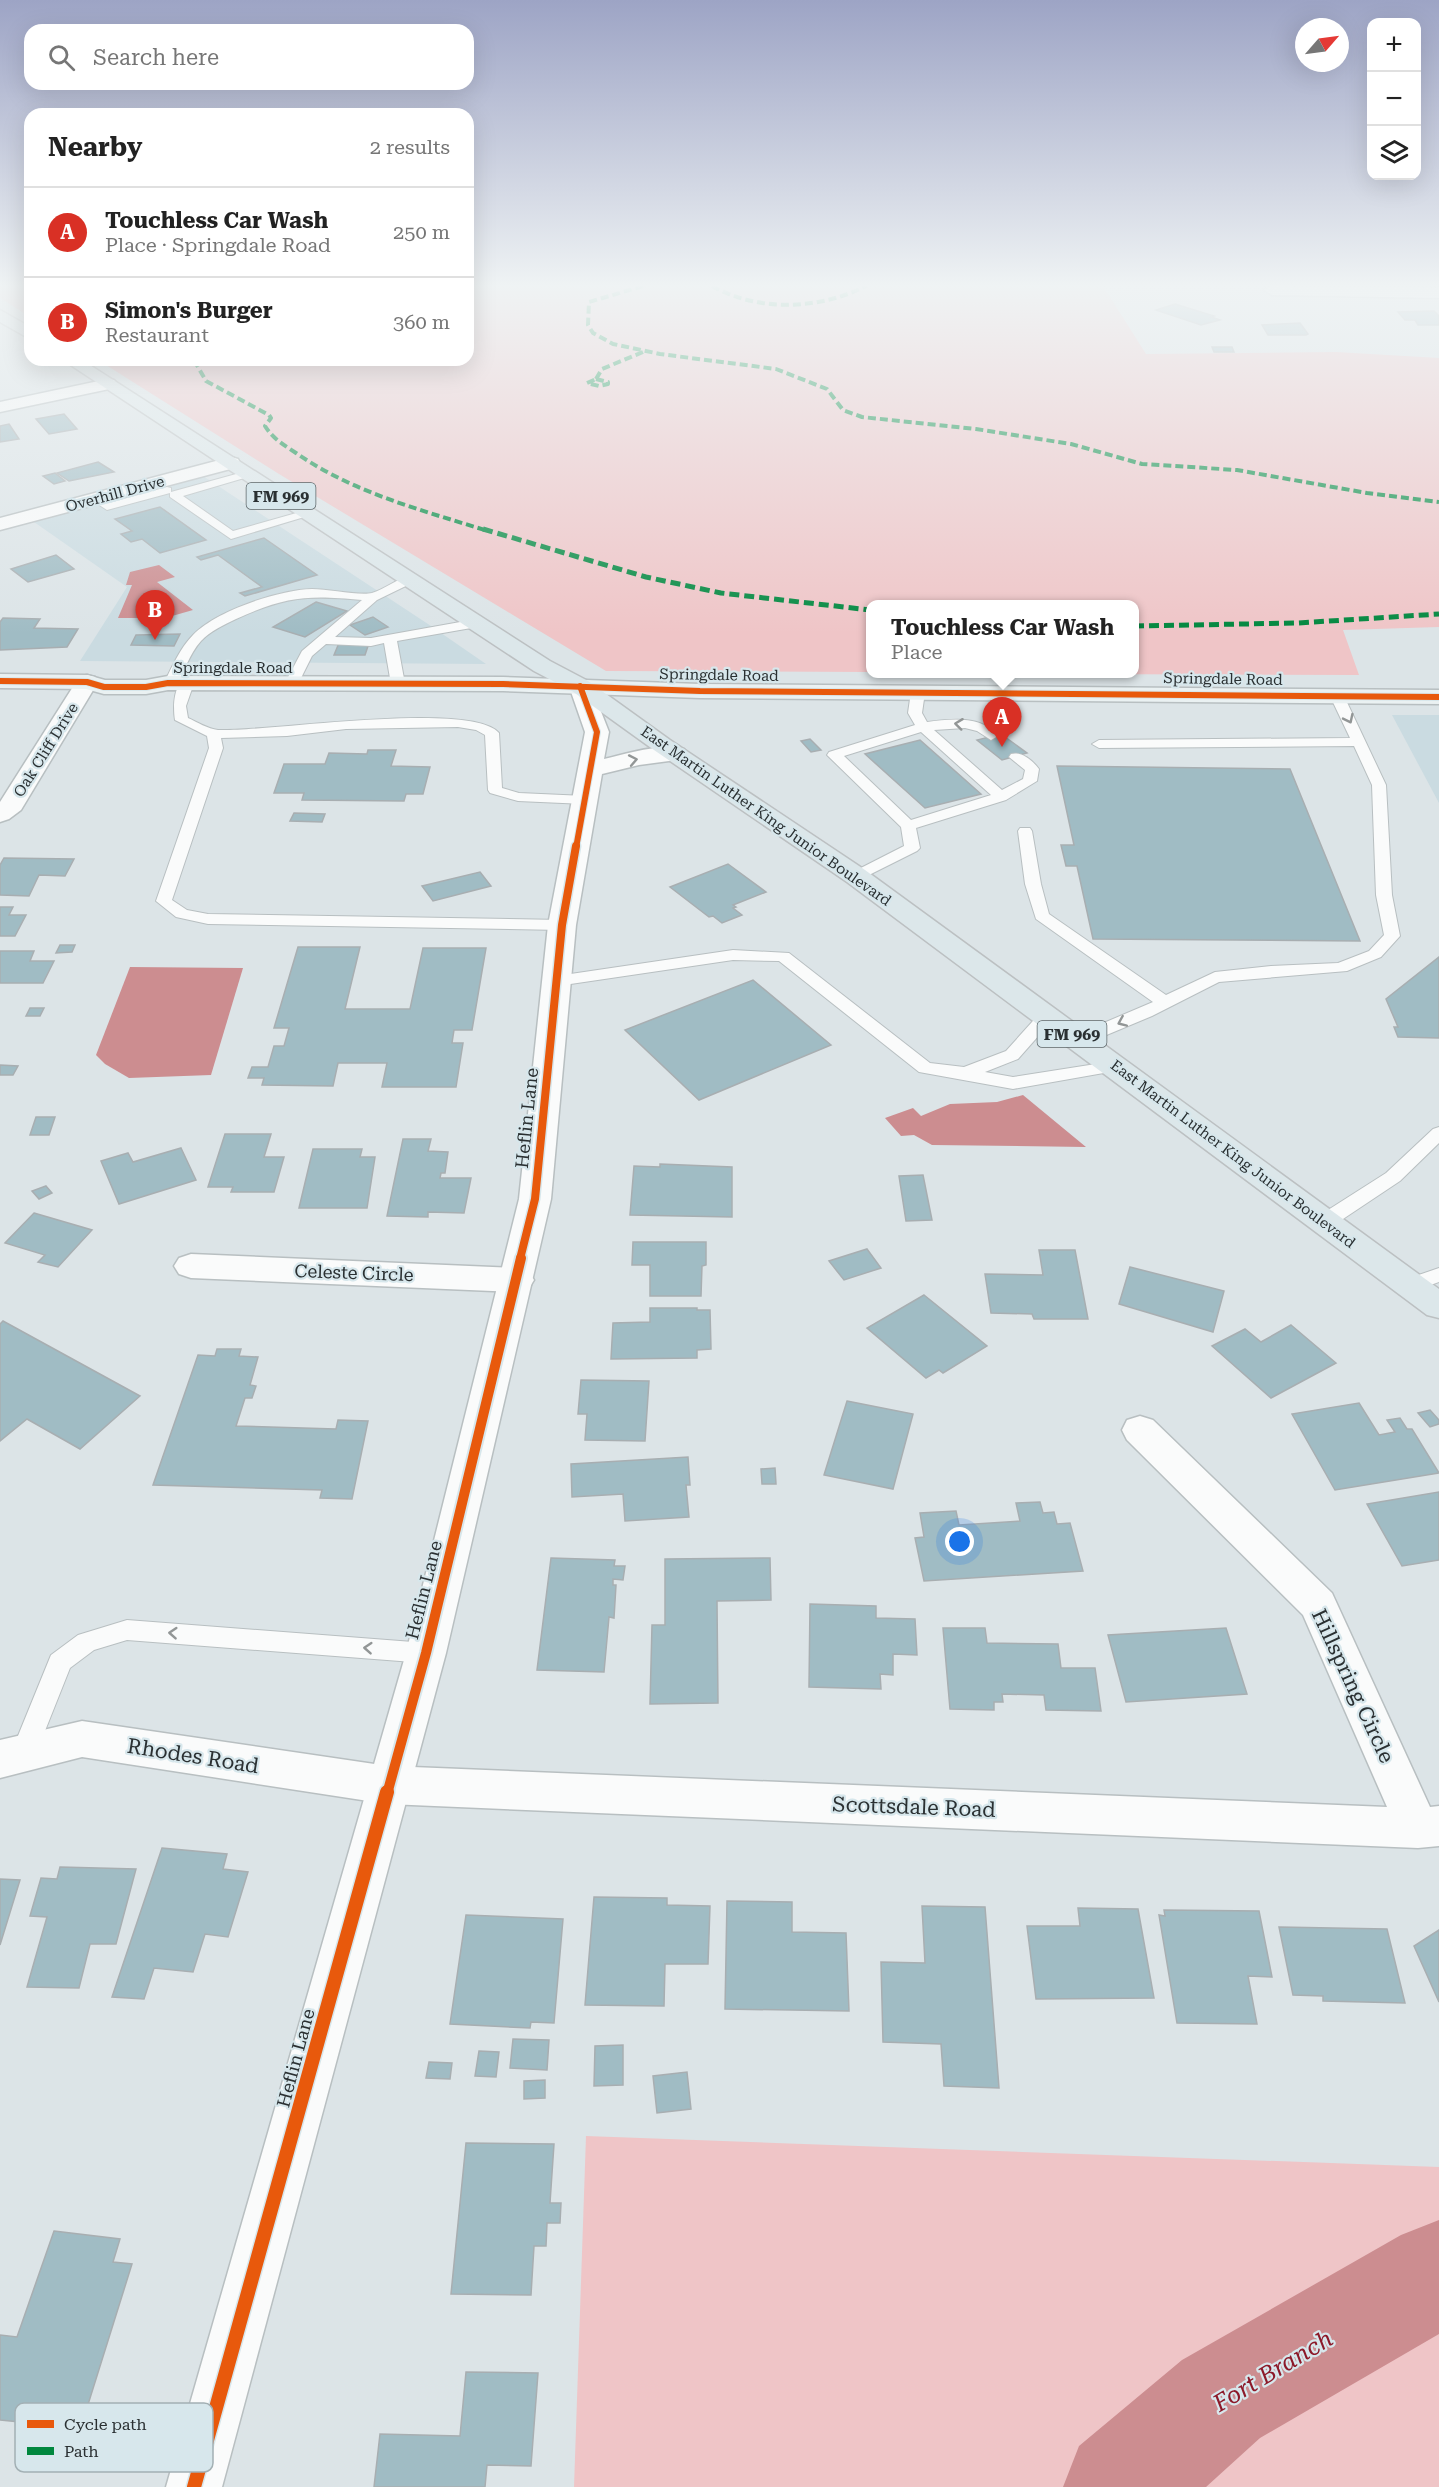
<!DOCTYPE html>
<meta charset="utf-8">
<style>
body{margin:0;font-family:"Roboto Serif",serif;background:#f6f6f6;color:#222}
.controls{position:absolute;right:18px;top:18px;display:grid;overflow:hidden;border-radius:12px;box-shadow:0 6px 24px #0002}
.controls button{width:54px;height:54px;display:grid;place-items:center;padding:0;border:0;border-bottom:2px solid #e0e0e0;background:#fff;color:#222;font:30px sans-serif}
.compass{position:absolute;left:1295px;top:18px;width:54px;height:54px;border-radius:50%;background:#fff;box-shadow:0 6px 24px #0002;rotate:62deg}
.you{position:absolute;left:960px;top:1542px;width:21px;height:21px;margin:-15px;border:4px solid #fff;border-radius:50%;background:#1a73e8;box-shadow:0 0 0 9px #1a73e833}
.badge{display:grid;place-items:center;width:39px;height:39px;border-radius:50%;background:#d93025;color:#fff;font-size:20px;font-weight:700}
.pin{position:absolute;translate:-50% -50px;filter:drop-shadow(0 2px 3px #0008)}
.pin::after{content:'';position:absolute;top:32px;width:21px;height:18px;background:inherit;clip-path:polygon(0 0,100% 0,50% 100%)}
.popup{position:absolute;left:866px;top:600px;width:273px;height:78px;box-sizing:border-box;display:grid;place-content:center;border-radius:12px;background:#fff;filter:drop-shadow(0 2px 4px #0005);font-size:20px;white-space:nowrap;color:#767676}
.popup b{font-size:22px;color:#222}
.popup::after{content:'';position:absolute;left:50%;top:100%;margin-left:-12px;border:12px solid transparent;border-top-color:#fff}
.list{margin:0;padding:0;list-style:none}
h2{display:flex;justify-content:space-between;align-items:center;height:78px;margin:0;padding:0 24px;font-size:26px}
h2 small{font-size:20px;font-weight:400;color:#767676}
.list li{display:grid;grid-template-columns:39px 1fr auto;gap:18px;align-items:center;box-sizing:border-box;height:90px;padding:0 24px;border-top:2px solid #e0e0e0}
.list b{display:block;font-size:22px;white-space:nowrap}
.list p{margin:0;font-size:20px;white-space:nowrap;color:#767676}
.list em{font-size:20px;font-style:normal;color:#767676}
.icon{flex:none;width:33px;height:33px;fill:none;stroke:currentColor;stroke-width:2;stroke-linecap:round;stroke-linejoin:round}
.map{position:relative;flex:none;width:1439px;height:2487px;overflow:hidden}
.search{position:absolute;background:#fff;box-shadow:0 6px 24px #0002;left:24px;top:24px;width:450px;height:66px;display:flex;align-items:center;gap:15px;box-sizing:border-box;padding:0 21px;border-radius:18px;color:#767676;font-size:22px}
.panel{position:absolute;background:#fff;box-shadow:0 6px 24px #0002;left:24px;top:108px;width:450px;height:258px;border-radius:18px}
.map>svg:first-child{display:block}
</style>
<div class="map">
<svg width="1439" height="2487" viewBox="0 0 1439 2487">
<rect width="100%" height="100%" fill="#dce4e7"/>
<g fill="#cadbe1">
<path d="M203 476 428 624 486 664 80 661 127 587 34 522Z"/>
<path d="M1392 715H1439V803Z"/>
</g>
<g fill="#efc5c7">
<path d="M0 286H30V317L0 298Z"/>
<path d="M468 286H1103L1146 354 1336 352 1439 358V627L1343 630 1359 675 1065 674H1134V604H870V672L606 671 279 474 98 360H468Z"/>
<path d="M586 2136 1439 2167V2487H574Z"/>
</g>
<g fill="#cc8d90">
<path d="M159 565 175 577 157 582 193 610 165 618H118L132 585H126L130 572Z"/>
<path d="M130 967 243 968 211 1075 129 1078 105 1064 96 1055Z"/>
<path d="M1023 1095 1086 1147 932 1145 914 1135 901 1136 885 1118 913 1108 921 1116 950 1104 997 1102Z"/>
</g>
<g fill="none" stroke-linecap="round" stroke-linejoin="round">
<path fill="#cc8d90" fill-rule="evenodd" d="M1439 2220V2334L1260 2438 1206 2487H1063L1079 2446 1182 2360 1401 2235Z"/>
</g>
<g fill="#a0bcc4" stroke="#a8aeb1" stroke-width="1.5">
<path d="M1175 304 1214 316 1211 317 1220 320 1201 325 1156 310Z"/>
<path d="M1434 311 1439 316V325H1418L1415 320H1405L1398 312Z"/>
<path d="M1300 323 1308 334 1306 335H1268L1262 325Z"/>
<path d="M1212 347H1232L1234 352H1214Z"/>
<path d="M64 414 77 429 49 434 36 419Z"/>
<path d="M9 424 19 439 0 442V426Z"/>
<path d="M98 462 114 472 69 481 57 473Z"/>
<path d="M55 473 65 481 54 484 43 476Z"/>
<path d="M160 507 206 540 160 553 142 539 131 542 121 534 132 531 115 519Z"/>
<path d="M264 538 317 575 245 596 240 593 262 587 218 555 201 560 197 557Z"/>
<path d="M56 555 74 569 28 582 11 569Z"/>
<path d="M316 602 347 611 305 637 273 627Z"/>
<path d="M373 617 388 627 365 635 350 625Z"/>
<path d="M3 618 40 619 34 628 78 629 67 647 0 650V622Z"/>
<path d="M180 634 174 646 131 645 136 635Z"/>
<path d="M339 643H369L365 655H334Z"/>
<path d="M1001 734 1027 753 1002 760 977 740Z"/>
<path d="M810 739 821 750 811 752 801 741Z"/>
<path d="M920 740 981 794 925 808 865 754Z"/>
<path d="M368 750H396L391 766 430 767 423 794H406L404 801 302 800 304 793H274L284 764H325L329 753 367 754Z"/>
<path d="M1057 766 1290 769 1360 941 1093 939 1077 866H1066L1061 845H1074Z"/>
<path d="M294 813 325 814 322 822 290 821Z"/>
<path d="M4 858 74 859 65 876 39 875 29 896 0 895V865Z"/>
<path d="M728 864 766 892 733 905 736 907 733 908 742 915 722 923 713 916 709 917 670 887Z"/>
<path d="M480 872 491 886 433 901 422 886Z"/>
<path d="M0 907H13L9 915H26L15 936H0Z"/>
<path d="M60 945H75L72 952 56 953Z"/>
<path d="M298 947H360L345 1009H410L423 948H486L472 1030H454L452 1043H463L456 1087H382L387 1063H338L333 1086 262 1085 264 1078H248L252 1067H268L274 1046H284L289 1028H274Z"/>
<path d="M0 951H34L30 961H54L43 983H0Z"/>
<path d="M1439 957V1038L1398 1037 1394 1027H1398L1386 999Z"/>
<path d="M753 980 831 1045 699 1100 625 1030Z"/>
<path d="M30 1008H44L40 1016H26Z"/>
<path d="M0 1065 18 1066 13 1075H0Z"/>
<path d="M36 1117H55L49 1135H30Z"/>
<path d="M225 1134H271L264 1157H284L274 1192H231L233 1187H208Z"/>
<path d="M403 1139H431L428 1151 448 1152 445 1173H441L440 1178H471L464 1213 428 1212V1217L387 1216Z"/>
<path d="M181 1148 196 1180 119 1204 101 1161 128 1153 133 1162Z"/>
<path d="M313 1149H362L360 1157H375L367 1208H299Z"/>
<path d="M660 1164 732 1167V1217L630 1215 634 1166 660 1167Z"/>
<path d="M923 1175 932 1220 906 1221 899 1176Z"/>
<path d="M46 1186 52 1193 39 1199 32 1191Z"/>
<path d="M34 1213 92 1230 58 1267 38 1262 45 1255 5 1243Z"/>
<path d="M633 1242H706V1265L702 1266 701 1296H650V1265H632Z"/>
<path d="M867 1249 881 1268 844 1280 829 1261Z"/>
<path d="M1039 1250H1075L1088 1319H1034L1032 1314 991 1313 985 1274 1043 1275Z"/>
<path d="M1130 1267 1224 1291 1213 1332 1119 1304Z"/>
<path d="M924 1295 987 1346 943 1373 939 1370 926 1378 867 1328Z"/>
<path d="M650 1308H697V1310H710L711 1349 697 1350V1358L611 1359 613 1323 650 1322Z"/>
<path d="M3 1321 140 1396 80 1449 27 1419 0 1441V1324Z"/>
<path d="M1291 1325 1336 1363 1271 1398 1212 1346 1245 1329 1261 1342Z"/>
<path d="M217 1349H241L239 1356 258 1357 250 1385 256 1386 252 1398H245L236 1426 336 1429 338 1420 368 1421 352 1499 320 1498 322 1490 153 1485 198 1355 215 1356Z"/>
<path d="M581 1380 649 1381 645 1441 585 1440 587 1414H578Z"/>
<path d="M847 1401 913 1414 893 1489 824 1475Z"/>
<path d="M1359 1403 1379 1435 1395 1432 1387 1420 1400 1418 1407 1429H1412L1439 1473 1335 1490 1292 1414Z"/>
<path d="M1430 1410 1439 1420V1424L1430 1427 1418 1413Z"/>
<path d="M688 1457 690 1485H686L689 1517 625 1521 623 1494 572 1497 571 1464Z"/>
<path d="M775 1468 776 1484H762L761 1469Z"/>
<path d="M1439 1492V1560L1402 1566 1367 1504Z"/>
<path d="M1040 1502 1043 1513 1054 1512 1057 1524 1070 1523 1083 1571 924 1581 915 1538 924 1537 920 1513 956 1511 959 1525 1020 1521 1016 1503Z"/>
<path d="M551 1558 615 1560 614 1566H625L623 1580 613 1579V1585H616L614 1618 609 1617 604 1672 537 1670Z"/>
<path d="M770 1558 771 1600 717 1601 718 1703 650 1704 652 1625H665V1559Z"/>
<path d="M810 1604 876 1606V1618L915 1619 917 1655 893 1654V1675L880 1674 881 1689 809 1687Z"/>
<path d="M943 1628H985L987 1643 1058 1644 1061 1668H1095L1101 1711 1046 1710 1044 1695 1002 1694 1003 1702H994V1710L950 1709Z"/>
<path d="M1226 1628 1247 1694 1126 1702 1108 1635Z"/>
<path d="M162 1848 227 1854 223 1869 248 1872 228 1937 205 1934 193 1972 154 1968 144 1999 112 1997Z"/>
<path d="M60 1867 136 1869 116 1944H90L79 1988 27 1987 47 1917 30 1916 41 1878 57 1879Z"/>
<path d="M0 1879 20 1880 0 1945Z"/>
<path d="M594 1897 667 1898V1905L710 1906 708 1964H665L664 2006 585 2005Z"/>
<path d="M727 1901 792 1902V1932L846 1933 849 2011 725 2009Z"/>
<path d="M922 1906 985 1907 999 2088 944 2086 941 2044 883 2042 881 1962 925 1963Z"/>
<path d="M1078 1908 1138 1909 1154 1998 1036 1999 1027 1926H1080Z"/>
<path d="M1164 1910 1259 1911 1272 1977 1248 1976 1257 2024 1177 2023 1159 1915 1165 1916Z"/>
<path d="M466 1915 563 1919 554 2023 531 2022 530 2028 450 2024Z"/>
<path d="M1279 1927 1387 1929 1405 2003 1323 2001V1996L1293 1995Z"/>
<path d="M1439 1930V2002L1414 1946Z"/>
<path d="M513 2039 549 2040 547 2070 510 2068Z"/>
<path d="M623 2045V2085L594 2086 595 2046Z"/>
<path d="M479 2051 499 2052 496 2077 475 2076Z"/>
<path d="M429 2062 452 2063 450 2079 426 2078Z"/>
<path d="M687 2072 691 2109 657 2113 653 2076Z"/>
<path d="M545 2080V2098L524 2099V2081Z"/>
<path d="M466 2143 554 2144 550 2203H561L560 2223H547L546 2246H534L531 2295 451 2294Z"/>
<path d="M54 2231 120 2239 113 2262 132 2264 81 2427 57 2423 54 2435 17 2431 20 2422 0 2420V2335L17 2337Z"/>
<path d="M466 2372 538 2373 531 2466 487 2465 485 2487H374L380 2434 460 2436Z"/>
</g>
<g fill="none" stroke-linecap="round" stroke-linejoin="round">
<g stroke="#b8bfc1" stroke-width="2">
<g id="service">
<path d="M247 471 251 472V476L183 496 233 531 307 510 313 513 311 515 231 539 170 497V493L107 510 90 499 96 496 109 503 167 487 171 488V492Z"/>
<path d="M410 575 414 576V582L377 600 335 637 371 638 477 619 483 623 477 627 397 641 405 684 403 687H393L391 684 384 643 371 646 326 644 312 656 297 686H287L285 683 302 651 362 600C308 595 286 596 236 619 224 625 210 631 201 641 189 654 185 671 176 686H166L164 683C172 667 180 648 193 635 216 611 278 590 312 589 328 589 360 596 372 593 385 589 397 579 410 575Z"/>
<path d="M187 679 194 683 186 706 188 718C197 722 208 729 218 730 268 732 471 700 499 733L502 788 519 793 585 796 592 800 585 804 518 801 490 793 488 790 485 735 476 730 458 727 346 729 287 736 221 738 223 748 172 900 187 910 208 914 562 920 570 925 562 930 208 924 176 917 156 901 209 748 207 736 175 720C173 708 173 683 187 679Z"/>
<path d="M918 688 925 692 922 713 927 722C951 719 981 715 998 736L991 740 977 731 965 728 934 730 1002 790 1023 779 1025 770 1009 757 1011 754C1022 751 1033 761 1039 769L1037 781 1006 800 916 828 920 848 917 851 861 879H851L848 876 851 873 904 846 901 827 827 755 829 752 915 725 908 713 911 692ZM921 732 991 795 911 820 844 756Z"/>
<path d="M1337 692 1344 696 1386 785 1392 895 1400 936 1381 957 1347 971 1219 982 1152 1016 1085 1044H1073L1070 1040 1073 1036 1153 1002 1036 919 1025 884 1018 831 1020 828H1030L1032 831 1041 884 1049 914 1166 995 1215 972 1271 966 1338 963 1369 951 1384 935 1376 895 1372 785 1354 746 1099 748 1092 744 1099 740 1350 738 1330 696Z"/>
<path d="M733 950 789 953 930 1063 964 1067 1006 1051 1041 1012H1053L1056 1016 1018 1059 985 1072 1013 1077 1115 1061 1121 1062 1124 1066 1121 1070 1115 1071 1013 1089 919 1072 779 961 733 960 557 986 549 981 557 976Z"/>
<path d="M1439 1127V1143L1400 1181 1331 1227 1324 1228 1317 1227 1314 1222 1317 1217 1386 1173 1433 1129Z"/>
<path d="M1439 1268V1282L1411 1292 1404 1290 1401 1285 1404 1280Z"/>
<path d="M127 1620 426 1643 434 1646 438 1653 434 1660 426 1663 127 1640 94 1650 70 1668 33 1761 24 1764 15 1761 11 1753 51 1655 78 1635Z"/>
</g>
</g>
<g stroke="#b8bfc1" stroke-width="3">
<g id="minor">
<path d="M1270 286 1439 288V298L1272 295 1264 290Z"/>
<path d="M108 379 114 380 117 384 114 388 0 412V402Z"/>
<path d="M231 457 238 459 240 463 238 467 0 530V518Z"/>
<path d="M87 675 95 677 98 682 21 810 9 819 0 822V802L76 682 79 677Z"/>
<path d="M191 1254 517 1268 529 1272 534 1280 529 1288 517 1292 191 1278 179 1274 174 1266 179 1258Z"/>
<path d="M1140 1416 1153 1420 1332 1593 1430 1807 1439 1806V1846L1418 1848 388 1804 82 1757 0 1778V1740L82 1721 388 1766 1387 1807 1303 1615 1127 1440 1122 1430 1127 1420Z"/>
</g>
</g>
<g stroke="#b8bfc1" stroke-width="3">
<path id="tertiary" d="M580 679 588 681 591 686 609 732 604 759C629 753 660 743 684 749L688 754 684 759 639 765 602 774 576 925 551 1199 446 1653 222 2487H166L406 1653 519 1199 548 925 585 732 569 686 572 681Z"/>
</g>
<g stroke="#b8bfc1" stroke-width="3">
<path id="secondary" d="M0 674 87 675 105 680H146L168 676 503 677 700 684 1439 690V704L700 698 503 691 168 690 146 694H104L86 689 0 688Z"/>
</g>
<g stroke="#bcc0c2" stroke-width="3">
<g id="primary">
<path d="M0 310 30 327V339L0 322Z"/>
<path d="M63 360H82L550 661 588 681 670 740 865 870 1439 1289V1318L1427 1315 847 882 654 750 572 691 534 671Z"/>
</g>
</g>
<use href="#service" fill="#fafbfb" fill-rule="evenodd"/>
<use href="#minor" fill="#fafbfb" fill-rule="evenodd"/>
<use href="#tertiary" fill="#fafbfb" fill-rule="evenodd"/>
<use href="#secondary" fill="#eaf1f2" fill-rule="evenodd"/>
<use href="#primary" fill="#dce7ea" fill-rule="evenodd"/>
<g stroke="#00873e" stroke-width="4" stroke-dasharray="8 4" stroke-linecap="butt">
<path d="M643 286 589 302 588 325 593 333 613 344 660 354 776 369 827 389 843 410 862 417 976 429 1071 444 1142 464 1237 470 1367 493 1439 502"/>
<path d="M712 286C758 312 819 310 866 286"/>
<path d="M194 360 206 381 269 415 271 418 265 426C273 439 284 445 296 453 354 493 421 510 488 531"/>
<path d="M596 379 608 382V384L599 386 587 383Z"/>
<path d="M596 379 602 369 643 352"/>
</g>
<g stroke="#00873e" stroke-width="5" stroke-dasharray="10 5" stroke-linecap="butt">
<path d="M483 529 646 577 721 593 870 610"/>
<path d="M1134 626 1298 623 1439 614"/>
</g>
<g stroke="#d7e7ec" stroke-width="8">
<g id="cycleway-far3">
<path d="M0 681 87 682 104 687H146L168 683 503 684 700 691 1439 697"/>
<path d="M576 848 597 732 580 686"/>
</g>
</g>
<g stroke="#d7e7ec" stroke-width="11">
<path id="cycleway-far2" d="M520 1259 535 1199 562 925 576 846"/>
</g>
<g stroke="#d7e7ec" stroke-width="14">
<path id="cycleway-far1" d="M387 1794 426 1653 521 1258"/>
</g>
<g stroke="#d7e7ec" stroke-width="17">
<path id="cycleway" d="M194 2487 387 1792"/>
</g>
<use href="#cycleway-far3" stroke="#e8590c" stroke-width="6"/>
<use href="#cycleway-far2" stroke="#e8590c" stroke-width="8"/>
<use href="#cycleway-far1" stroke="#e8590c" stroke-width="10"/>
<use href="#cycleway" stroke="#e8590c" stroke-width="14"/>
</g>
<defs><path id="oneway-chevron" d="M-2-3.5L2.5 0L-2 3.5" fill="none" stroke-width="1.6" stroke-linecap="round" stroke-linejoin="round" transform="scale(1.5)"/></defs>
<g stroke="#929696">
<use href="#oneway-chevron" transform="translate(1349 719) rotate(64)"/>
<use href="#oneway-chevron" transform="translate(959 724) rotate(-173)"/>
<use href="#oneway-chevron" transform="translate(633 760) rotate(-11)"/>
<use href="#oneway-chevron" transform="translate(1122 1022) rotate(157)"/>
<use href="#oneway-chevron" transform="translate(173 1633) rotate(-176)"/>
<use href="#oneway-chevron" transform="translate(368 1648) rotate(-176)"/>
</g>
<linearGradient id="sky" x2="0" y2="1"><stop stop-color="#9da4c5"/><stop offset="0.45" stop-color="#eff3f4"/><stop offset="1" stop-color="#eff3f4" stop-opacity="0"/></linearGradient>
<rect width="1439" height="634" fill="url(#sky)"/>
<g text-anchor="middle" stroke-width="4.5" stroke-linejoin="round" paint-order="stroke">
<g font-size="15" fill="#2a3032" stroke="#d7e7ec">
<text transform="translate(115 494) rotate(-15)" y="5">Overhill Drive</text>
<text x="233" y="673">Springdale Road</text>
<text transform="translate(719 675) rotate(1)" y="5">Springdale Road</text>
<text transform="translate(1223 679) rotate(1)" y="5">Springdale Road</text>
<text transform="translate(46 750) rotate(-58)" y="5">Oak Cliff Drive</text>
<text transform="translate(766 816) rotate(35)" y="5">East Martin Luther King Junior Boulevard</text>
<text transform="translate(1233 1154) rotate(37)" y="5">East Martin Luther King Junior Boulevard</text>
</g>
<g fill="#d7e7ec" stroke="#5e676a" stroke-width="1.5">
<rect x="246.5" y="483" width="69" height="26" rx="4.5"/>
<rect x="1037.5" y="1021" width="69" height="26" rx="4.5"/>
</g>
<g font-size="16" font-weight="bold" fill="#2a3032">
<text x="281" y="502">FM 969</text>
<text x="1072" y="1040">FM 969</text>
</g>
<g font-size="18" fill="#2a3032" stroke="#d7e7ec">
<text transform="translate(527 1118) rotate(-84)" y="6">Heflin Lane</text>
<text transform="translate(354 1273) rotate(2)" y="6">Celeste Circle</text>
<text transform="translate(424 1590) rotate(-76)" y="6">Heflin Lane</text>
<text transform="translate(296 2058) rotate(-75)" y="6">Heflin Lane</text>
</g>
<g font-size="21" fill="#2a3032" stroke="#d7e7ec">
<text transform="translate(1353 1686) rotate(65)" y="7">Hillspring Circle</text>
<text transform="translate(193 1756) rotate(9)" y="7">Rhodes Road</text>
<text transform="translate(914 1807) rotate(2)" y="7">Scottsdale Road</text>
</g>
<g font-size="24" font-style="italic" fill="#8c1929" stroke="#d7e7ec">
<text transform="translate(1273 2371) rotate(-31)" y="8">Fort Branch</text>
</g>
</g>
<rect x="15" y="2403" width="198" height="69" rx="9" fill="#d7e7ec" stroke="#a3b0b4" stroke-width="1.5"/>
<rect x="27" y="2420" width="27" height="8" fill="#e8590c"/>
<rect x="27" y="2447" width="27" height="8" fill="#00873e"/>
<g font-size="16" fill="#2a3032">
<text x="64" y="2430">Cycle path</text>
<text x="64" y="2457">Path</text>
</g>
</svg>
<div class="controls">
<button>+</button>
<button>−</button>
<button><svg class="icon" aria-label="layers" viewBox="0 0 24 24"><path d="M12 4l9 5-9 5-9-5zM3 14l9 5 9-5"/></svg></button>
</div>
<svg class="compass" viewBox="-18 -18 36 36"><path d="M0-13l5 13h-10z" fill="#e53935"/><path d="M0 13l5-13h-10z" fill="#767676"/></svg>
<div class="you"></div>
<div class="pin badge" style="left:1002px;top:747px">A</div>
<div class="popup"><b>Touchless Car Wash</b>Place</div>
<div class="pin badge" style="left:155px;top:640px">B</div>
<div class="search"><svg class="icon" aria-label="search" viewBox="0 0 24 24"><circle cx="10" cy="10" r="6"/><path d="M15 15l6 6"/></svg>Search here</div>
<section class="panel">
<h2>Nearby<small>2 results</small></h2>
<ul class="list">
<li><span class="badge">A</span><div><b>Touchless Car Wash</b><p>Place · Springdale Road</p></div><em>250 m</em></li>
<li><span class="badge">B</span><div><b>Simon's Burger</b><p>Restaurant</p></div><em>360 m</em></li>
</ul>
</section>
</div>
